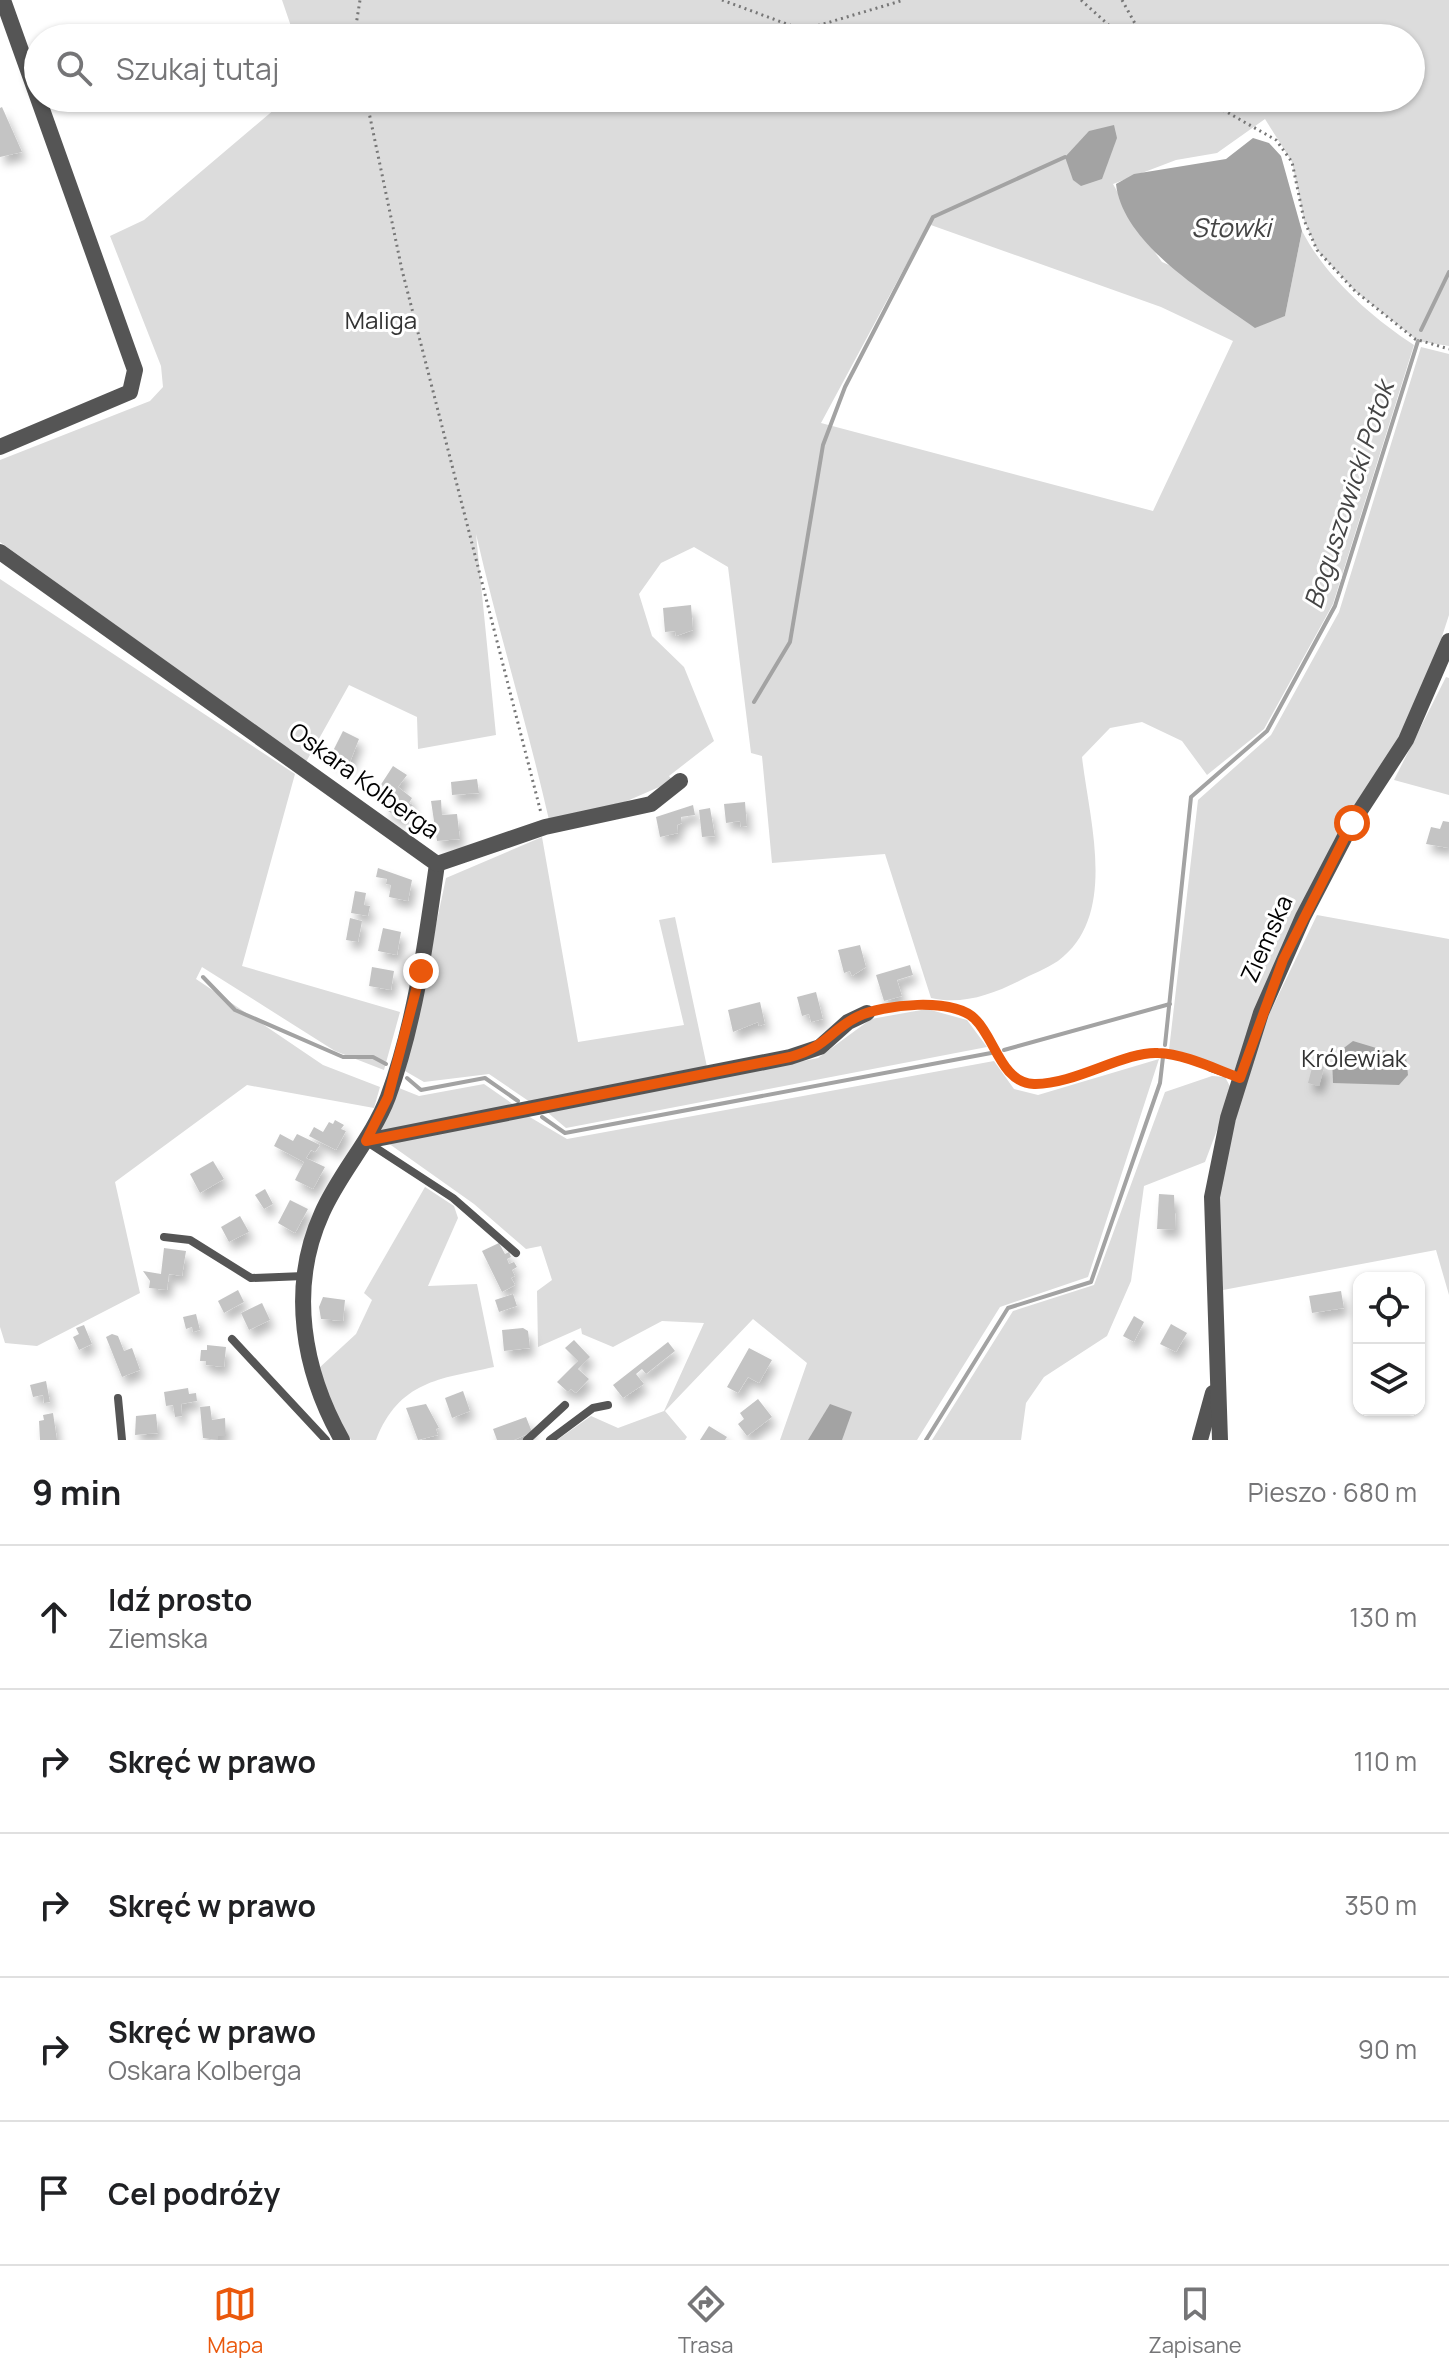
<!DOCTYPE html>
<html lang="pl">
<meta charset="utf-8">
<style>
body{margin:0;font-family:Manrope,sans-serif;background:#f6f6f6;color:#202124}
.controls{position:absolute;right:24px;bottom:24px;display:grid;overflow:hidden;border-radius:16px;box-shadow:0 2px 6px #0004}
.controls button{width:72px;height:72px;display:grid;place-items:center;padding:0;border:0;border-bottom:2px solid #e0e0e0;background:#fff;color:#202124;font:40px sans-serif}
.stop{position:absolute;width:24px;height:24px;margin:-18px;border:6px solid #ea580c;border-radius:50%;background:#fff}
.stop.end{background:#ea580c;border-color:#fff;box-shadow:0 2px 8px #0008}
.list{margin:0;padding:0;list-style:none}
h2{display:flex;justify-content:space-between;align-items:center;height:104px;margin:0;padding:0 32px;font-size:34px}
h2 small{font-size:26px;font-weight:400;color:#757577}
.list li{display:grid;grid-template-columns:52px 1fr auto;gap:24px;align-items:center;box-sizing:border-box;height:144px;padding:0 32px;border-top:2px solid #e0e0e0}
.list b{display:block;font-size:30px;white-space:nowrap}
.list p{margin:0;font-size:26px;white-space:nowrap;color:#757577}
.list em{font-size:26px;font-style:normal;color:#757577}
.icon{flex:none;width:44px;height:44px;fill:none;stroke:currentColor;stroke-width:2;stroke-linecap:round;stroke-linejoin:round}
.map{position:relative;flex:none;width:1449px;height:1440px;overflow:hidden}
.search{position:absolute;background:#fff;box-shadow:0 2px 6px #0004;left:24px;right:24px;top:24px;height:88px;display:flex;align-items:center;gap:20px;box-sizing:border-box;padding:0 28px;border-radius:44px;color:#757577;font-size:30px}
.sheet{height:824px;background:#fff}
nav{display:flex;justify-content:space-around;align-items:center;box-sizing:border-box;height:112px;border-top:2px solid #e0e0e0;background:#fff;font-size:22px;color:#757577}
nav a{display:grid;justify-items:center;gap:4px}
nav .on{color:#ea580c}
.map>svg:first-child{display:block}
</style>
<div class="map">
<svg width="1449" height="1440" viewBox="0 0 1449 1440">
<defs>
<filter id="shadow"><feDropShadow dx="4.5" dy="8" stdDeviation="4" flood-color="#0004"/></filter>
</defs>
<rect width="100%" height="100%" fill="#fff"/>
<g fill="#dcdcdc" fill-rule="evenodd">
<path d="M282 0H1449V346L1418 341 1355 291 1317 250 1304 220 1292 162 1265 119 1217 153 1176 160 1113 184 1140 232 1162 262 1285 316 1302 231C1326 277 1371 317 1414 345L1333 604 1264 729 1207 775 1182 741 1142 722 1110 728 1082 757C1089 820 1119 916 1058 961 1046 969 1032 974 1019 981 991 995 962 1005 931 998L885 854 772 863 762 756 751 753 728 567 694 547 661 563 639 594 652 636 684 667 714 741 669 776 673 781 620 804 549 820C527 723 498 630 476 534L496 735 418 749 417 717 349 685 306 762 0 542V460L150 401 163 387 161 366 110 236 144 220 288 98H1411V38H295ZM928 224 1161 307 1233 341 1153 511 821 423Z"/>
<path d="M1421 347 1449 354V615L1435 658 1402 733 1334 840 1287 940 1235 1071 1169 1050 1198 800 1271 735 1339 612Z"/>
<path d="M0 579 295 774 242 966 400 1012 384 1070 335 1051 202 967 196 979 323 1065 380 1087 374 1108 247 1085 115 1182 140 1293 37 1346 5 1343 0 1327Z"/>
<path d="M1446 677 1449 678V795L1394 780Z"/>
<path d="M542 837 578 1042 684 1025 659 920 675 917 707 1067 530 1102 489 1074 424 1082 405 1071 446 878Z"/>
<path d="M1317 915 1449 939V1295L1436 1250 1223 1290 1218 1180 1262 1029Z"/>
<path d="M927 1009 967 1020 987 1047 566 1128 547 1112 818 1058 871 1019Z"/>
<path d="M1159 1059 1088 1277 1000 1307 917 1440H780L807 1363 753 1319 665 1411 687 1437 685 1440H557L591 1416 618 1428 664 1411 704 1323 662 1321 613 1347 582 1334 581 1328 538 1347 537 1291 552 1280 541 1246 526 1249 474 1204 388 1143 528 1116 567 1139 994 1061 1014 1089 1038 1095Z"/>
<path d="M1212 1076 1225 1077 1232 1090 1205 1162 1144 1186 1131 1281 1107 1336 1044 1377 1026 1403 1021 1440H932L1013 1311 1094 1285 1165 1092Z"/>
<path d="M484 1084 517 1107 377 1133 399 1088 419 1096Z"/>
<path d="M425 1187 454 1206 458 1218 428 1286 477 1284 494 1367C439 1379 399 1381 376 1440H351L328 1401 318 1369 356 1334 372 1300 364 1293Z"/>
</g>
<g fill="#a3a3a3">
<path d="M1114 125 1117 138 1102 179 1081 186 1073 180 1065 157 1089 131Z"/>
<path d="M1253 138 1269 143 1281 156 1302 231 1285 316 1255 328C1209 295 1123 245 1116 184L1134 174 1226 159Z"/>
<path d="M1353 1041 1406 1057 1408 1075 1399 1085 1333 1083 1332 1057Z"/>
<path d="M830 1404 852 1412 842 1440H808Z"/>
</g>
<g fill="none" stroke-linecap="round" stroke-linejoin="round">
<g stroke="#a3a3a3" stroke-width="4">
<path d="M1421 330 1449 272"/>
<path d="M754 702 790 642 823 445 845 387 933 217 1065 157"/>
<path d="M203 977 235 1010 343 1057H373L386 1064"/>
<path d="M1165 1045 1191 797 1267 731 1335 606 1418 341"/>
<path d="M1004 1050 1170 1004"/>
<path d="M407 1078 421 1090 485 1078 518 1101"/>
<path d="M542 1117 565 1133 991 1053"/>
<path d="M926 1440 1008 1308 1091 1282 1160 1083 1163 1057"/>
</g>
</g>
<g fill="#c4c4c4" filter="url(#shadow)">
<path d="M2 107 22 152 0 157V108Z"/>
<path d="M691 605 693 630 676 636 675 631 665 632 663 608Z"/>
<path d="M343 731 359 739 348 767 330 757Z"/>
<path d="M393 766 407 775 398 787 412 798 409 803 413 805 403 821 385 809 394 796 380 786Z"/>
<path d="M477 779 479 793 452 795 451 782Z"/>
<path d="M441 800 442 815 457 814 460 839 437 841 431 801Z"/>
<path d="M745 802 747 826 741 827 740 821 726 823 724 804Z"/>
<path d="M693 805 695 815 681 817 682 823 677 825 678 833 660 837 656 817Z"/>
<path d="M710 808 715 836 702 837 699 810Z"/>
<path d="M1443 821 1449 822V848L1426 844 1431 827 1440 829Z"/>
<path d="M378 868 412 880 408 901 389 897 391 885 386 884 387 879 376 877Z"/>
<path d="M355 891 366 893 364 905 370 906 368 916 351 913Z"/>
<path d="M350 918 362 921 358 942 346 940Z"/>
<path d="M383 928 401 932 397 955 378 951Z"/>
<path d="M860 945 866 967 852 976 850 971 844 973 838 950Z"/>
<path d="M910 965 913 975 897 980 902 996 884 1001 876 975Z"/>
<path d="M372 967 394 971 391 990 369 986Z"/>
<path d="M816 992 823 1019 811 1022 809 1014 802 1016 797 997Z"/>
<path d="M760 1002 765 1024 759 1026 758 1022 733 1032 728 1010Z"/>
<path d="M1313 1064 1324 1067 1319 1086 1308 1083Z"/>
<path d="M335 1120 344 1125 341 1129 346 1131 336 1150 309 1136 314 1127 323 1132 329 1122 333 1124Z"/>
<path d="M280 1134 293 1141 297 1134 320 1145 315 1152 311 1150 306 1158 325 1167 313 1189 295 1180 304 1162 274 1146Z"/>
<path d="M213 1161 224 1179 200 1193 190 1174Z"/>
<path d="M265 1189 273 1204 264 1209 255 1195Z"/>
<path d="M1159 1194 1174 1195 1176 1230 1157 1229Z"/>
<path d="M290 1200 308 1209 295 1233 278 1223Z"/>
<path d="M240 1216 249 1232 229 1242 221 1227Z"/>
<path d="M499 1243 505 1254 509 1252 511 1257 507 1259 509 1264 514 1262 517 1267 512 1270 515 1276 511 1278 515 1285 502 1292 482 1251Z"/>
<path d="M164 1248 186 1251 182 1276 169 1274 167 1290 149 1288 150 1281 143 1271 161 1274Z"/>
<path d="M238 1290 244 1302 224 1313 218 1301Z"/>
<path d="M1341 1291 1344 1308 1312 1313 1309 1296Z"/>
<path d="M513 1294 517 1306 499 1312 495 1300Z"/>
<path d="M323 1297 345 1300 343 1321 321 1319 319 1307Z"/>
<path d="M262 1303 270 1320 249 1330 241 1313Z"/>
<path d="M196 1314 200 1330 193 1332 192 1327 186 1329 183 1317Z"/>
<path d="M1134 1316 1144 1322 1134 1342 1123 1336Z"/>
<path d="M1171 1324 1187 1333 1176 1352 1160 1344Z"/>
<path d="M84 1325 92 1344 79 1350 73 1337 79 1334 76 1328Z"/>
<path d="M523 1328 528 1331 530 1348 504 1351 502 1330Z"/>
<path d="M112 1334 118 1336 124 1351 132 1348 140 1370 122 1377 106 1337Z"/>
<path d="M574 1340 590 1357 578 1369 589 1379 576 1393 571 1389 568 1392 557 1382 578 1361 565 1348Z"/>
<path d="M668 1342 675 1351 646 1374 642 1369 636 1374 644 1384 623 1398 613 1385Z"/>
<path d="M207 1345 226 1347 224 1367 206 1365V1361H200L201 1350H207Z"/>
<path d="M749 1348 772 1360 759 1383 748 1377 738 1393 727 1387Z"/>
<path d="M46 1381 50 1402 44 1403 43 1395 33 1397 30 1385Z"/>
<path d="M188 1388 189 1394 196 1393 197 1401 181 1404 182 1416 175 1417 173 1405 166 1406 164 1392Z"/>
<path d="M463 1391 470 1411 452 1418 445 1398Z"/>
<path d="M758 1399 772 1417 747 1436 738 1424 744 1419 740 1413Z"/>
<path d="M426 1404 439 1428 436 1429 438 1435 418 1440 406 1408Z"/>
<path d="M210 1406 212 1420 225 1418 226 1436H218V1440L203 1438 200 1407Z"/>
<path d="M53 1413 57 1440H40L39 1421 44 1420 43 1415Z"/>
<path d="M156 1414 158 1433 135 1435 136 1416Z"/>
<path d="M526 1417 532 1432 514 1440H497L493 1429Z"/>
<path d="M709 1426 727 1437 725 1440H700Z"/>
</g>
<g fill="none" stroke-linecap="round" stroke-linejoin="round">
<g stroke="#777" stroke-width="3" stroke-dasharray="2 4" stroke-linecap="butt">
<path d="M722 0 803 30 904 0"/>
<path d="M1081 0 1123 38"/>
<path d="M1122 0 1143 38"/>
<path d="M354 38 360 0"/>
<path d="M366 98 402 270 541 813"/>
<path d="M1202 98 1276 140 1292 162 1304 220 1317 250 1355 291 1415 339 1449 349"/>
<path d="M883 1010C905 1007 927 1002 949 1006 994 1014 991 1077 1029 1084 1067 1091 1116 1059 1153 1053 1168 1051 1186 1060 1200 1064"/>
</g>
<g stroke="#555" stroke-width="8">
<path d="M1211 1068 1240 1078"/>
<path d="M367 1142 453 1198 516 1253"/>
<path d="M164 1237 190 1240 251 1278 304 1276"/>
<path d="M232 1339 326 1440"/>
<path d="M118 1398 122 1440"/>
<path d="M527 1440 565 1405"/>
<path d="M550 1440 593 1408 608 1405"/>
</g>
<g stroke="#555" stroke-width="16">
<path d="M0 447 130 392 135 370 3 0"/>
<path d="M0 552 437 864C426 942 415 1023 388 1097 372 1139 340 1172 322 1213 288 1288 303 1371 342 1440"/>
<path d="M437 864 545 827 651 804 680 781"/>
<path d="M366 1141 790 1057 820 1047 848 1022 867 1013"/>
<path d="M1200 1440 1213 1393"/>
<path d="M1220 1440 1212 1197 1228 1118 1261 1013 1303 917 1352 823 1406 740 1449 641"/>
</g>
</g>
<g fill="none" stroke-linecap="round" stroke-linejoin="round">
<path stroke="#ea580c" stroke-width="10" d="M421 971 388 1097 366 1141 790 1057C827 1047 829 1031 857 1017 883 1004 953 997 975 1019 995 1038 1001 1083 1034 1084 1074 1085 1125 1051 1158 1053 1185 1054 1215 1069 1240 1078L1283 960 1352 823"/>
</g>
<g text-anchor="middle" stroke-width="6" stroke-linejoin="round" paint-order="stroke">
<g font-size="24" fill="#333" stroke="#fff">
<text x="381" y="329">Maliga</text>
<text x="1354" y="1067">Królewiak</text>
</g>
<g font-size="24" fill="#000" stroke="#fff">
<text transform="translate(364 781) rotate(36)" y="8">Oskara Kolberga</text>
<text transform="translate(1267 939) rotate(-66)" y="8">Ziemska</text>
</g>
<g font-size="26" font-style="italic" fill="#444" stroke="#fff">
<text x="1231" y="237">Stowki</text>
<text transform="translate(1349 495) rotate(-72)" y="9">Boguszowicki Potok</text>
</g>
</g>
</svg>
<div class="controls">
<button><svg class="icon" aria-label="locate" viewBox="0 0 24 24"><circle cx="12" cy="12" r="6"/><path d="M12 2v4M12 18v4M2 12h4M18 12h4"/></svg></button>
<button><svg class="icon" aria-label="layers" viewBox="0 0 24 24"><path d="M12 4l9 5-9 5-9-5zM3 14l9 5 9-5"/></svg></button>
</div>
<div class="stop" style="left:1352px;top:823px"></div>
<div class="stop end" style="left:421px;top:971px"></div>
<div class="search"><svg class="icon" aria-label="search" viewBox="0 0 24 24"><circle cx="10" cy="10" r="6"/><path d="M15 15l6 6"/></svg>Szukaj tutaj</div>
</div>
<section class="sheet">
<h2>9 min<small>Pieszo · 680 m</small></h2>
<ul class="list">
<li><svg class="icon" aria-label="ahead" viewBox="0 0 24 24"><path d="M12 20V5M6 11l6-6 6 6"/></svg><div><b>Idź prosto</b><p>Ziemska</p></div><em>130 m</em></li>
<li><svg class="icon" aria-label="right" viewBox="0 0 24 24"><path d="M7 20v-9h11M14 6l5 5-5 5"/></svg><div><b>Skręć w prawo</b></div><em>110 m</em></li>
<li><svg class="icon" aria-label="right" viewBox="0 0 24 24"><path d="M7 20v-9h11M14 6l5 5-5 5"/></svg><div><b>Skręć w prawo</b></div><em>350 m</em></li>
<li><svg class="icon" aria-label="right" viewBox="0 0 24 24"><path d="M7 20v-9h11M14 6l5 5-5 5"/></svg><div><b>Skręć w prawo</b><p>Oskara Kolberga</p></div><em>90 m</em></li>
<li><svg class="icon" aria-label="arrive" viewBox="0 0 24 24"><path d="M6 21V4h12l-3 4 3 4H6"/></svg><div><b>Cel podróży</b></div></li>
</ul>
</section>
<nav>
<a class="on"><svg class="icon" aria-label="map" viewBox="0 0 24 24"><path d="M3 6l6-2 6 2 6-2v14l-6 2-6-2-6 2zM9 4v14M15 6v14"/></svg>Mapa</a>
<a><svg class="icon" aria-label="directions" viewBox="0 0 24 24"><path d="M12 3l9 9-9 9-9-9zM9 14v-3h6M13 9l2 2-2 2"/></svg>Trasa</a>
<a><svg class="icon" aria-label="saved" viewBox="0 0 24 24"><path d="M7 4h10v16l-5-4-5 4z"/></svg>Zapisane</a>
</nav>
